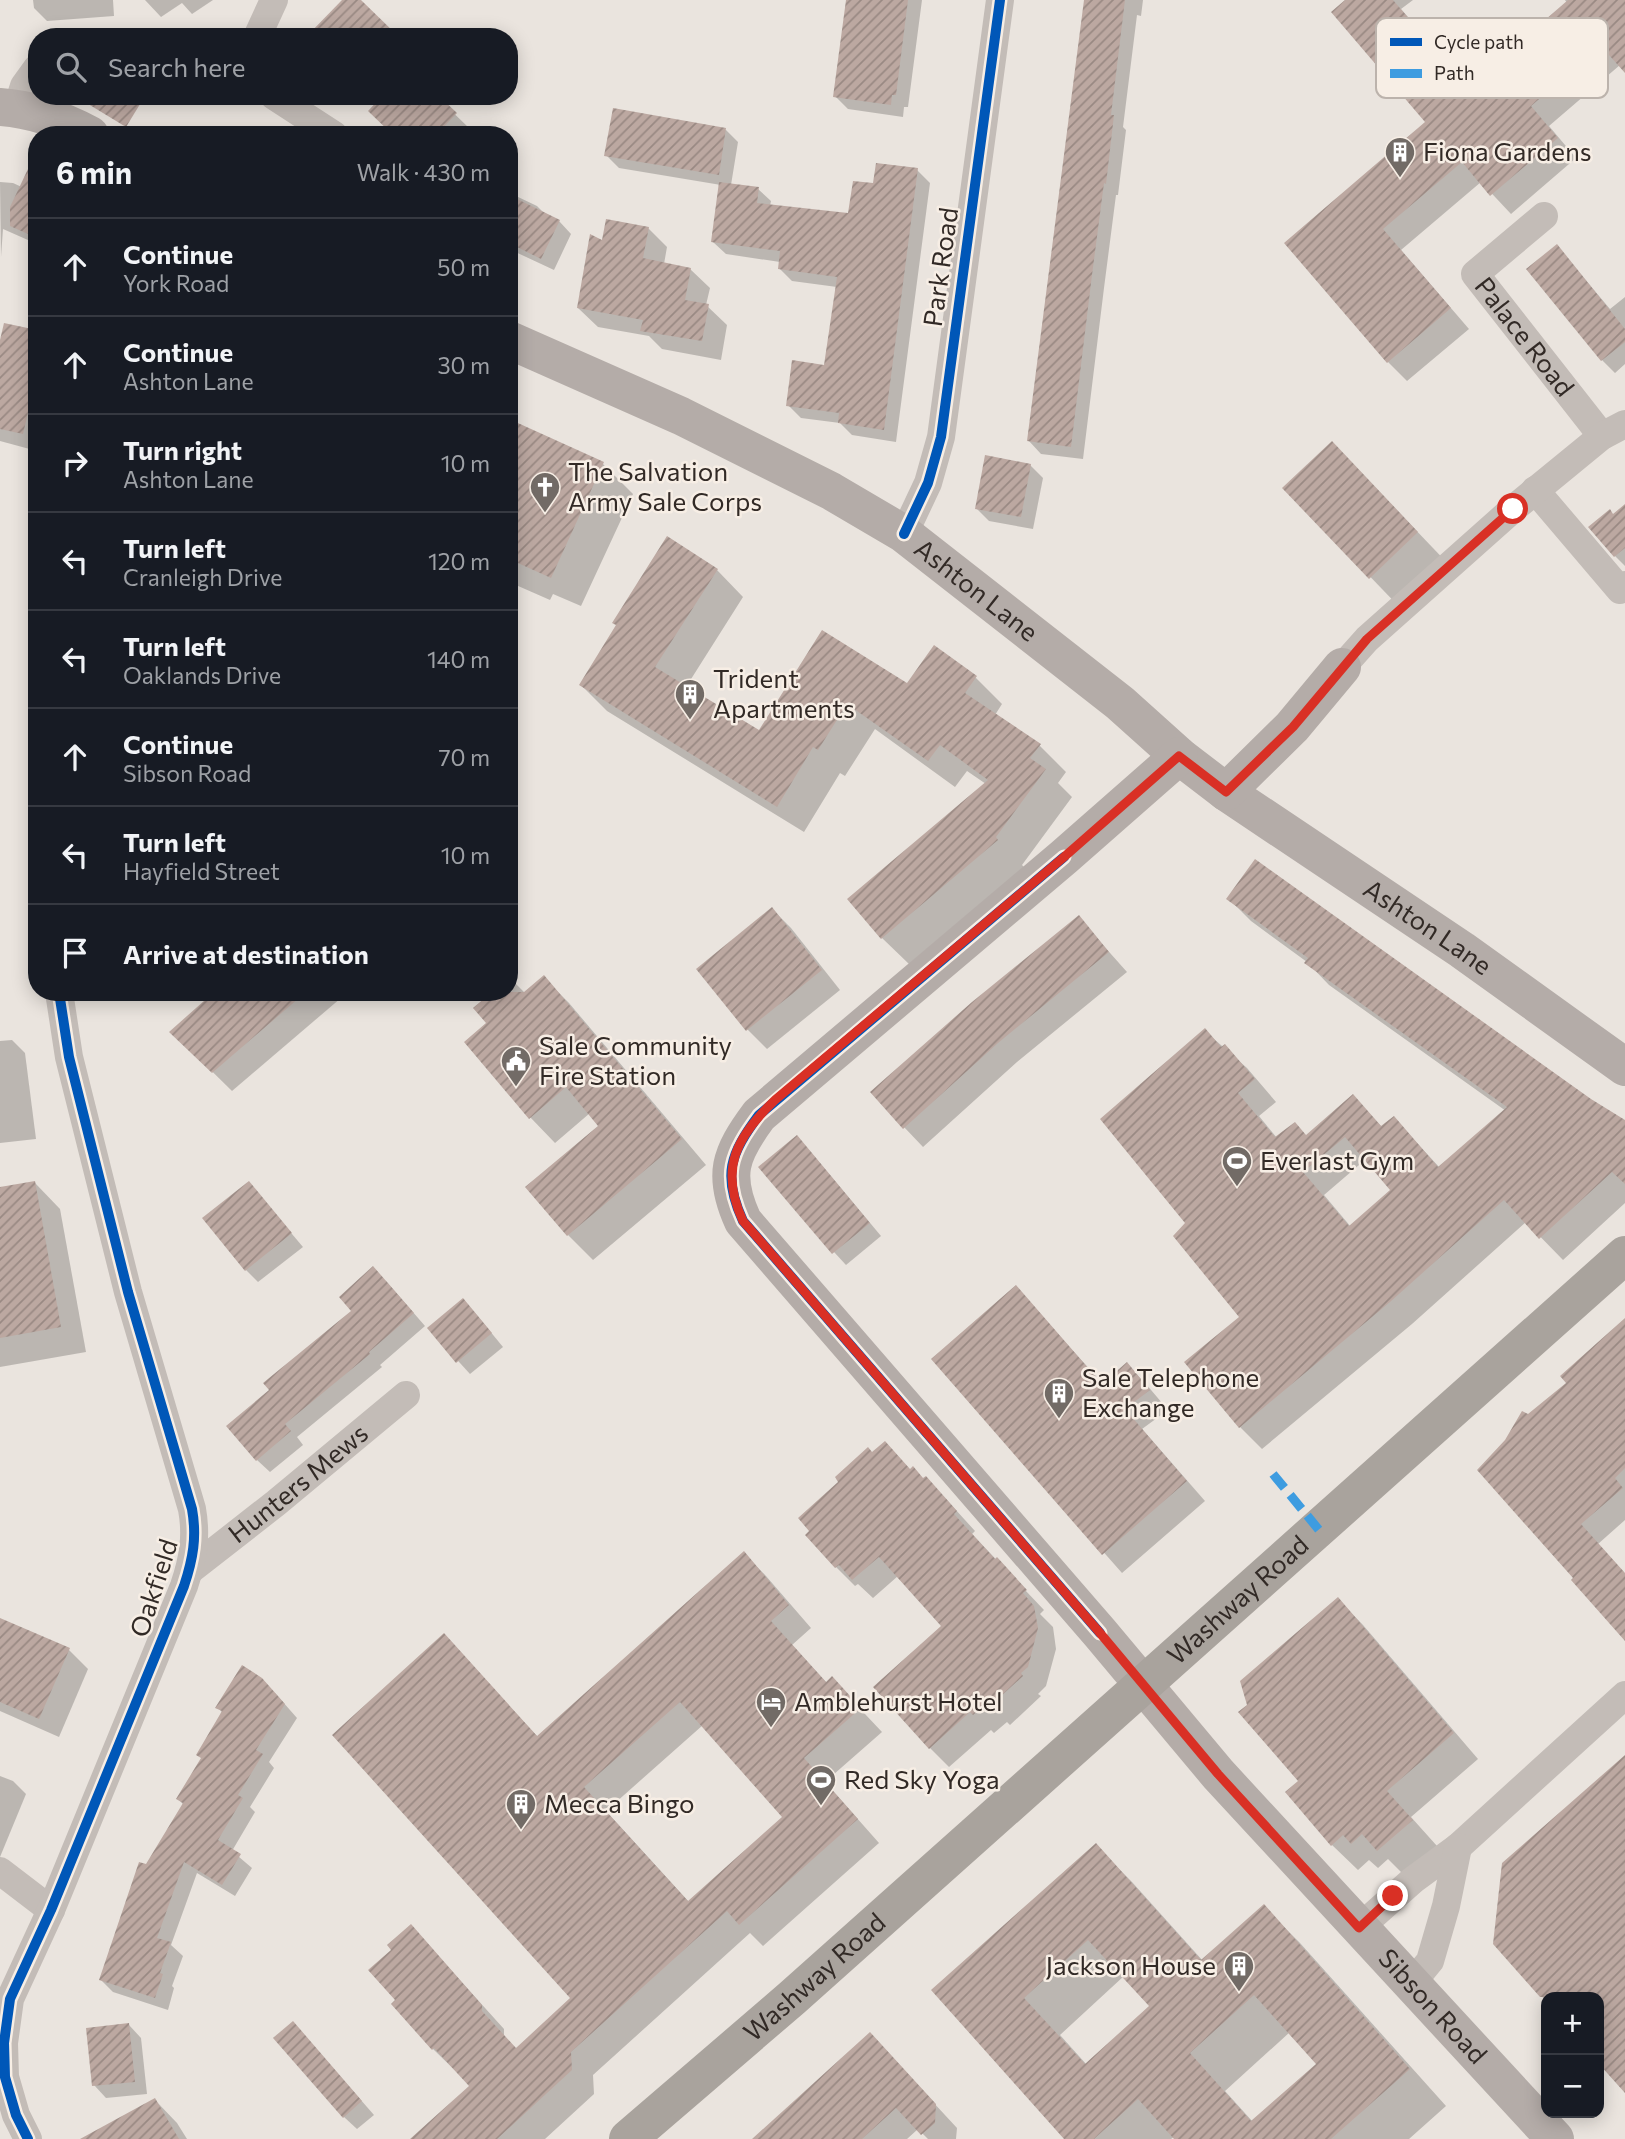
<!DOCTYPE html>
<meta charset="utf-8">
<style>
body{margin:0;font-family:Commissioner,sans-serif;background:#242831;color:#f1f3f6}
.controls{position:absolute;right:21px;bottom:21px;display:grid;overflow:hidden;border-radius:14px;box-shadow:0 4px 18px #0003}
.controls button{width:63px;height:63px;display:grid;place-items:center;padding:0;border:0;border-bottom:2px solid #363941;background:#171b24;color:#f1f3f6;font:35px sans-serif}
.stop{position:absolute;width:21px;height:21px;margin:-16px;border:5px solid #d93025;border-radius:50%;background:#fff}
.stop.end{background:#d93025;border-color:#fff;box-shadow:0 2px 7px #0008}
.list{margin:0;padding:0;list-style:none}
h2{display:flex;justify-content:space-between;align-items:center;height:91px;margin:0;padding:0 28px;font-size:30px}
h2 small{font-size:23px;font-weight:400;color:#9ea1a6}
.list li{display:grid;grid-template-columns:46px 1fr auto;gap:21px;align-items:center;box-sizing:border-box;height:98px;padding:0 28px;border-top:2px solid #363941}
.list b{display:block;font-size:26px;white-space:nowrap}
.list p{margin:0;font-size:23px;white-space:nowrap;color:#9ea1a6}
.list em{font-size:23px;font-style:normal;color:#9ea1a6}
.icon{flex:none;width:38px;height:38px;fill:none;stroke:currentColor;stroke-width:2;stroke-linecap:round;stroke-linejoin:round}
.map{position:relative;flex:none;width:1625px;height:2139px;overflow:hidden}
.search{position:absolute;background:#171b24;box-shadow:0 4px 18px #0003;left:28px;top:28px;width:490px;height:77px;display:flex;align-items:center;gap:18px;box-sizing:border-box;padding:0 24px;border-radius:28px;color:#9ea1a6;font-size:26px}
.panel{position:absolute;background:#171b24;box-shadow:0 4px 18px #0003;left:28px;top:126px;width:490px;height:875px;border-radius:28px}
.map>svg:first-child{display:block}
</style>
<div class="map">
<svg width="1625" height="2139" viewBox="0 0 1625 2139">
<defs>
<pattern id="building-hatch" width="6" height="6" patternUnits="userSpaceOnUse" patternTransform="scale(1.75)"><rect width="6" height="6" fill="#bca8a1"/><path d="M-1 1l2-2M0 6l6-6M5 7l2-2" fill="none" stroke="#998983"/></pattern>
</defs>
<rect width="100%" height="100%" fill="#eae4de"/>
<g fill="#0003" fill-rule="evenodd">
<path d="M33 0H113L114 16 47 21 34 8Z"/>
<path d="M145 0H213L192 14 182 3 161 17Z"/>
<path d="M848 0H922L908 107H904L903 117 848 109 835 96Z"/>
<path d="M1089 0H1143L1141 16 1137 15 1123 127 1126 130 1118 195H1116L1104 288 1083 459 1041 454 1029 441Z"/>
<path d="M1348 0H1413L1401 9 1470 88 1567 3 1565 0H1625V70L1620 65 1549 126 1576 158 1511 214 1481 182 1401 250 1469 329 1407 381 1388 362 1286 243 1427 122Z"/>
<path d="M372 96H436L468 127 461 135H394L378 103Z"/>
<path d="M726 130 738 142 731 185 758 189 771 201 770 206 850 215 874 185 917 170 930 183 896 442 852 435 840 423 801 418 788 405 826 367 837 287 792 281 779 268 780 262 726 254 713 242 721 185 619 168 606 155Z"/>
<path d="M0 182 13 183 37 194V244L3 229 1 257Z"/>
<path d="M509 188 516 196 537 206 546 215 559 221 571 234 554 270 509 249Z"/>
<path d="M648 228 667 247 664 264 690 269 710 288 706 305 727 325 721 360 662 349 649 336 598 327 578 308 604 243Z"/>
<path d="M1557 246 1610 309 1625 297V364L1615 373 1602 360Z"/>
<path d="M37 332V451L0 441V347Z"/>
<path d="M509 421 603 464 633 494 581 606 553 594 550 600 509 582Z"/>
<path d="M1030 465 1043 478 1033 529 989 521 976 508Z"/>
<path d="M1368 480 1454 570 1407 615 1285 488Z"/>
<path d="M1625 506V566L1615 556 1614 516Z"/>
<path d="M717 570 743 597 686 687 759 733 822 633 907 685 976 678 1002 704 995 715 1039 745 1066 772 1058 783 1072 797 1022 865 1024 867 909 964 882 938 850 899 986 784 967 771 955 787 875 729 845 776 840 773 804 832 607 711 581 685Z"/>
<path d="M1229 899 1590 1101 1625 1123V1203L1563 1260 1526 1222 1412 1324 1262 1449 1240 1427 1241 1317 1187 1223 1205 1031 1247 1068 1276 1102 1259 1116 1277 1138 1307 1136 1353 1096 1383 1128 1394 1118 1440 1168 1506 1111 1329 985 1307 962 1251 921ZM1366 1159 1393 1190 1351 1227 1324 1195Z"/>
<path d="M772 909 791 928 840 990 767 1049 748 1030 698 969Z"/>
<path d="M1078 917 1127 972 1017 1062 923 1147 904 1127Z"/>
<path d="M544 978 569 1003 706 1165 593 1260 568 1235 601 1126 590 1113 555 1143 530 1117 509 992V980L511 979 526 994Z"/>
<path d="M217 992H348L232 1091 172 1032Z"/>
<path d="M12 1040 25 1053 36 1139 0 1143V1041Z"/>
<path d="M809 1150 881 1236 846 1265 834 1252Z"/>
<path d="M35 1183 60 1209 86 1352 0 1367V1189Z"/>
<path d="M249 1183 303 1247 258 1282 246 1270Z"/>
<path d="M386 1281 425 1326 380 1365 382 1367 297 1437 303 1445 270 1472 257 1460 272 1390Z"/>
<path d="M1016 1288 1104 1385 1127 1365 1146 1384 1168 1410 1142 1429 1205 1501 1122 1573 934 1360Z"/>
<path d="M475 1313 503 1347 470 1374 429 1329Z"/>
<path d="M1625 1320V1520L1598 1544 1625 1574V1638L1576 1578 1528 1416 1569 1383Z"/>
<path d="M872 1454 911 1470 945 1498 975 1531 972 1534 1044 1610 1040 1614 1053 1627 1056 1649 1046 1686 1038 1694 1041 1696 1010 1725 1007 1722 994 1733 991 1730 949 1767 930 1748 943 1626 898 1576 873 1598 858 1584 855 1586 836 1567Z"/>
<path d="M744 1553 766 1576 811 1628 792 1645 827 1683 832 1679 882 1732 825 1782 879 1843 763 1946 750 1933 593 2075 594 2094 545 2139H411L471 2086 433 2049 397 2000 394 1950 411 1926 504 2029V2036L517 2050 573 1998 444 1636 538 1737ZM703 1725 784 1818 689 1902 606 1811Z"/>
<path d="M1338 1599 1363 1625 1478 1759 1411 1817 1437 1846 1404 1875 1388 1859 1378 1868 1369 1860 1358 1870 1332 1845 1300 1781 1249 1705Z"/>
<path d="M0 1620 69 1650 88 1669 59 1737 0 1711Z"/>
<path d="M275 1693 297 1718 269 1762 274 1768 250 1807 255 1812 232 1851 252 1868 235 1896 197 1873 171 1945 183 1956 172 1986 174 1988 168 2010 113 1992 101 1980 147 1867 184 1805 178 1799 203 1759 223 1713 218 1708Z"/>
<path d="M1625 1757V2091L1599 2061V1997H1546V2001L1495 1943Z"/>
<path d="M0 1776 13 1781 26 1794 0 1857Z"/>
<path d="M1096 1846 1132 1882 1203 1961 1264 1907 1300 1943 1446 2106 1409 2139H1176L1174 2137 1171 2139H1066L933 1990ZM1124 1976 1151 2007 1087 2065 1060 2035ZM1290 2032 1318 2064 1253 2122 1225 2091Z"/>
<path d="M129 2025 141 2038 147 2094 106 2098 94 2085Z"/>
<path d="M870 2034 957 2128 956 2139H928L918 2129 907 2139H755Z"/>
<path d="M305 2036 374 2115 357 2129 344 2117Z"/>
<path d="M155 2100 177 2123 187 2139H121Z"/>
</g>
<g fill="url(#building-hatch)" fill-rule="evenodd">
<path d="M342 0H361L399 37H306Z"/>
<path d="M846 0H908L896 95H892L891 105 833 97Z"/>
<path d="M1084 0H1125L1111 115H1114L1106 184 1104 183 1092 275 1071 447 1027 441Z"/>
<path d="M1345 0H1393L1468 87 1568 0H1625V73L1601 46 1531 106 1558 138 1490 196 1462 162 1383 229 1451 308 1387 363 1284 243 1425 122 1331 12Z"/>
<path d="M75 96H145L126 127Z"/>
<path d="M382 96H439L457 113 436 135H393L368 111Z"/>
<path d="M613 108 726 128 719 175 604 156Z"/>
<path d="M37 150V238L10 226V207Z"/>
<path d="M876 163 918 168 884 430 838 423 839 413 786 406 792 360 824 365 837 277 778 269 780 251 711 242 719 182 759 187 757 203 848 213 853 181 873 183Z"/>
<path d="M509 195 560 220 541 259 509 243Z"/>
<path d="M606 219 649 227 643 258 691 268 685 300 709 304 702 341 640 331 643 320 577 308 590 234 602 240Z"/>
<path d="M1557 244 1625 329V342L1601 361 1526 269Z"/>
<path d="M4 323 37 330V374L23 434 0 429V340Z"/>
<path d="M509 419 604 462 551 578 509 559Z"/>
<path d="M1332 441 1418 532 1369 579 1282 488Z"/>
<path d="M985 455 1031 464 1021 517 975 509Z"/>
<path d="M1625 504V548L1614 557 1588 527 1610 509 1613 514Z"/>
<path d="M667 536 718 569 655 667 759 730 822 630 907 683 934 645 977 676 965 693 1041 744 1030 758 1046 769 996 837 998 840 881 939 847 899 988 780 940 745 928 761 847 704 818 750 813 747 777 807 579 685 616 625 612 623Z"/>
<path d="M1255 859 1591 1099 1625 1120V1184L1612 1172 1539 1239 1504 1200 1390 1302 1239 1428 1184 1362 1239 1317 1173 1236 1185 1223 1100 1119 1205 1028 1221 1047 1225 1044 1255 1079 1238 1093 1275 1137 1295 1122 1306 1135 1353 1094 1381 1126 1394 1116 1438 1167 1507 1107 1304 963 1308 958 1226 899ZM1345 1137 1390 1190 1349 1226 1303 1172Z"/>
<path d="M772 907 822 970 746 1031 696 969Z"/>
<path d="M1079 915 1109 952 998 1043 903 1129 870 1092 972 1002Z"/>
<path d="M544 975 682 1139 567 1236 525 1187 598 1126 566 1087 529 1119 464 1042 486 1023 473 1008 492 992H524Z"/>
<path d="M214 992H306L212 1073 169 1032Z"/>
<path d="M797 1135 870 1223 832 1254 758 1167Z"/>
<path d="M35 1181 61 1327 0 1338V1187Z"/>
<path d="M249 1181 292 1233 245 1271 202 1218Z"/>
<path d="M373 1266 414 1313 369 1352 370 1354 285 1424 291 1431 256 1461 226 1426 269 1390 263 1383 351 1311 339 1297Z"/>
<path d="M1016 1285 1102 1384 1127 1362 1150 1390 1125 1409 1187 1481 1102 1555 931 1359Z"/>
<path d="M463 1298 492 1333 456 1363 427 1328Z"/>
<path d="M1625 1318V1468L1615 1478 1623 1488 1581 1524 1625 1573V1641L1571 1580 1573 1578 1477 1470 1505 1440 1522 1411 1528 1414 1566 1383 1560 1376Z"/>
<path d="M885 1441 910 1469 913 1466 923 1478 926 1476 957 1511 954 1514 995 1559 997 1557 1027 1590 1023 1593 1034 1606 1038 1628 1028 1667 1021 1673 1023 1676 989 1707 986 1704 973 1715 970 1712 929 1749 873 1687 941 1626 879 1557 852 1580 839 1565 835 1568 805 1535 809 1531 798 1518 838 1482 835 1477 868 1447 872 1452Z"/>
<path d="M744 1551 789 1605 771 1621 826 1682 832 1676 861 1708 804 1758 858 1819 739 1925 727 1911 571 2052 572 2070 497 2139H410L469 2086 434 2048 432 2050 391 2004 395 2000 368 1970 391 1950 387 1945 411 1924 482 2005V2011L516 2048 570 1998 332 1735 444 1633 537 1736ZM680 1702 782 1817 688 1901 584 1787Z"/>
<path d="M1338 1597 1454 1733 1387 1791 1413 1820 1377 1851 1362 1834 1351 1844 1343 1835 1331 1846 1285 1792 1298 1781 1238 1712 1247 1705 1240 1681Z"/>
<path d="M0 1618 70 1648 39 1719 0 1702Z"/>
<path d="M242 1665 262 1678 285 1704 256 1750 263 1754 238 1795 243 1798 218 1840 241 1854 222 1885 184 1862 157 1938 171 1942 160 1973 163 1974 155 1998 99 1980 139 1862 146 1864 183 1803 176 1799 201 1758 196 1755 222 1711 215 1708Z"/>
<path d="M1625 1755V2093L1599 2064V1997H1540L1493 1944 1502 1863Z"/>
<path d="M1096 1843 1201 1960 1264 1904 1410 2069 1331 2139H1174L1138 2099 1094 2139H1064L931 1990ZM1088 1940 1149 2006 1085 2064 1024 1998ZM1254 1995 1316 2064 1251 2121 1190 2053Z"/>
<path d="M293 2021 362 2101 343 2118 273 2038Z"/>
<path d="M129 2023 135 2082 92 2086 86 2028Z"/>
<path d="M870 2032 936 2104 935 2123 921 2135 896 2108 862 2139H752Z"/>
<path d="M155 2098 179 2139H80Z"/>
</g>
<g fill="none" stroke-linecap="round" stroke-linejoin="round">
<g stroke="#c3bcb7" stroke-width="28">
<path d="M257 37 274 0"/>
<path d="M274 96 334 135"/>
<path d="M17 108 24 86 37 68"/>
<path id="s1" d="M1544 216 1475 274 1602 436"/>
<path d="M1535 490 1620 590 1625 585"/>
<path d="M904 534 928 483 941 437 1000 0"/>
<path d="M1342 667 1367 639 1513 509 1602 436 1625 424"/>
<path id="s2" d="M189 1571 276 1503 406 1395"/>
<path d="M0 1871 51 1910"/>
<path d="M1359 1928 1413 1880 1458 1847 1625 1695"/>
<path d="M1412 1983 1430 1961 1446 1906 1458 1847"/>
<path d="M28 2139 16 2115 5 2077 4 2043 10 1999 51 1910 184 1586C193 1559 197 1537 192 1509L128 1292 69 1057 59 992"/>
</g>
<g stroke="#b4aca8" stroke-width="38">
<path d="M0 107C31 109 62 120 90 135"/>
<path id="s3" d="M509 340 681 416 831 491 904 534 1120 703 1179 756 1226 792 1462 950 1625 1067"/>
<path id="s4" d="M1179 756 1064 857 759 1115C730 1154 722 1175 743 1221L1100 1633 1218 1774 1555 2139"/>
<path d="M1226 792 1292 727 1342 667"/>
</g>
<path stroke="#a9a39d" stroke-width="38" id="s5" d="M628 2139 792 1998 1625 1255"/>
<path stroke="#3e9ce0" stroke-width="9" stroke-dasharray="18 9" stroke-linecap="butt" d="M1273 1474 1319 1530"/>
<g stroke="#f7eee5" stroke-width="15">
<g id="cycleway">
<path d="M904 534 928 483 941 437 1000 0"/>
<path d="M1064 857 759 1115C730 1154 722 1175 743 1221L1100 1633"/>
<path d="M28 2139 16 2115 5 2077 4 2043 10 1999 51 1910 184 1586C193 1559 197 1537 192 1509L128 1292 69 1057 59 992"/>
</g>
</g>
<use href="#cycleway" stroke="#0057b8" stroke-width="10"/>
</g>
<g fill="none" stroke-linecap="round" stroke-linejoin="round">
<path stroke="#d93025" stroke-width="9" d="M1393 1896 1359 1928 1218 1774 1100 1633 743 1221C719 1169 736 1137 775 1100L1064 857 1179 756 1226 792 1293 727 1367 639 1513 509"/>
</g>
<defs>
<g id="building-pin" transform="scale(1.575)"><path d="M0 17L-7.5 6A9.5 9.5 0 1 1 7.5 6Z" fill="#726b66" stroke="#f7eee5"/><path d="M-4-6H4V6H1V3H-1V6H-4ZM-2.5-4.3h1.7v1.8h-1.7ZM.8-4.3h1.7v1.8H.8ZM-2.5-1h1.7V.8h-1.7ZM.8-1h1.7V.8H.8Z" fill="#fff"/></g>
<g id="church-pin" transform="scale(1.575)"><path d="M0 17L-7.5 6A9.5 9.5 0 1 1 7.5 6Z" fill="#726b66" stroke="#f7eee5"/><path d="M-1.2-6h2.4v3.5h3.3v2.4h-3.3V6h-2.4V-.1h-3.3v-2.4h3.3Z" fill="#fff"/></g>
<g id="civic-pin" transform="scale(1.575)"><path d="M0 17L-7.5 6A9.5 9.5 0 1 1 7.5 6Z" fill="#726b66" stroke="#f7eee5"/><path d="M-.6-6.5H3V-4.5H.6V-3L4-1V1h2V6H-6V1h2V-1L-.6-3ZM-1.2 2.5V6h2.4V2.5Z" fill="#fff"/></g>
<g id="stadium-pin" transform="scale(1.575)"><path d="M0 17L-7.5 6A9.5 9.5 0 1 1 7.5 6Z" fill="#726b66" stroke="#f7eee5"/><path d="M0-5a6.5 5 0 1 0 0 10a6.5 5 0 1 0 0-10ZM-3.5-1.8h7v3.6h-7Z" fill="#fff"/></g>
<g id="hotel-pin" transform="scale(1.575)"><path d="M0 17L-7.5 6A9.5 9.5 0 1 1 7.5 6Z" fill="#726b66" stroke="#f7eee5"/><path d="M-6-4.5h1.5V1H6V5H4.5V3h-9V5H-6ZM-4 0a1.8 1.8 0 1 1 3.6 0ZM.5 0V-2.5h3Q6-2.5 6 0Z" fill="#fff"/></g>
</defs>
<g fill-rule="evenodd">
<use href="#building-pin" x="1400" y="152"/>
<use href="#church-pin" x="545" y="487"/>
<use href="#building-pin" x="690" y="694"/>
<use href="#civic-pin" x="516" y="1061"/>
<use href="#stadium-pin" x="1237" y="1161"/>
<use href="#building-pin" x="1059" y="1393"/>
<use href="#hotel-pin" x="771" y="1702"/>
<use href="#stadium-pin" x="821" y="1780"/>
<use href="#building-pin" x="521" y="1804"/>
<use href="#building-pin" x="1239" y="1966"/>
</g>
<g text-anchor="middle" stroke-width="5" stroke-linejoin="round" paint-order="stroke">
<g font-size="26" fill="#322a26" stroke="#f7eee5" text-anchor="start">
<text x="1423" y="161">Fiona Gardens</text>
<text x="568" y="481">The Salvation<tspan x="568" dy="30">Army Sale Corps</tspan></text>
<text x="713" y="688">Trident<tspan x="713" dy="30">Apartments</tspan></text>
<text x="539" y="1055">Sale Community<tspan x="539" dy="30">Fire Station</tspan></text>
<text x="1260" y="1170">Everlast Gym</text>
<text x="1082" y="1387">Sale Telephone<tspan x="1082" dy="30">Exchange</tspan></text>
<text x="794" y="1711">Amblehurst Hotel</text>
<text x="844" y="1789">Red Sky Yoga</text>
<text x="544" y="1813">Mecca Bingo</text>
<text x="1216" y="1975" text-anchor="end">Jackson House</text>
</g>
<g font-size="26" fill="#322a26" stroke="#f7eee5">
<text transform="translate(941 267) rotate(-82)" y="9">Park Road</text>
<text dy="9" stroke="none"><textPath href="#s1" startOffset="170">Palace Road</textPath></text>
<text dy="9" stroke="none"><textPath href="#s3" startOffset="532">Ashton Lane</textPath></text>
<text dy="9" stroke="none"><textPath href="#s3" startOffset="1096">Ashton Lane</textPath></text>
<text dy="9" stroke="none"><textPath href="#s2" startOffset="140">Hunters Mews</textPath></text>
<text transform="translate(154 1588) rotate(-72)" y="9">Oakfield</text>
<text dy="9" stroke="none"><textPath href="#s5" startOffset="814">Washway Road</textPath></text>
<text dy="9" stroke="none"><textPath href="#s5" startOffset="247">Washway Road</textPath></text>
<text dy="9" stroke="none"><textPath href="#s4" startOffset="1713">Sibson Road</textPath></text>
</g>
</g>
<rect x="1376" y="18" width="232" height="80" rx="10" fill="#f7eee5" stroke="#bcb3ac" stroke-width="2"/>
<rect x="1390" y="38" width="32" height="8" fill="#0057b8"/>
<rect x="1390" y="69" width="32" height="9" fill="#3e9ce0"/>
<g font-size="19" fill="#322a26">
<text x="1434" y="49">Cycle path</text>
<text x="1434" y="80">Path</text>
</g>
</svg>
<div class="controls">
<button>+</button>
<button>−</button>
</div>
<div class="stop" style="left:1513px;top:509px"></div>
<div class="stop end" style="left:1393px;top:1896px"></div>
<div class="search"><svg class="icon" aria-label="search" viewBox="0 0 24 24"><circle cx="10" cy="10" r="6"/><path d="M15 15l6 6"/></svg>Search here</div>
<section class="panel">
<h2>6 min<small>Walk · 430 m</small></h2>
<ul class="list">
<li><svg class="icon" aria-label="ahead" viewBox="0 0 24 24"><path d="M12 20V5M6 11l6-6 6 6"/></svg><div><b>Continue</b><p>York Road</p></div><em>50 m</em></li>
<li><svg class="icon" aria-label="ahead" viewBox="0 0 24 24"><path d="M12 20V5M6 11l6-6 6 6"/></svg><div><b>Continue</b><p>Ashton Lane</p></div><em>30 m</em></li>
<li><svg class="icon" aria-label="right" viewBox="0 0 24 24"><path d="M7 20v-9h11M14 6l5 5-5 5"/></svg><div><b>Turn right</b><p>Ashton Lane</p></div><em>10 m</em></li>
<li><svg class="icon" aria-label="left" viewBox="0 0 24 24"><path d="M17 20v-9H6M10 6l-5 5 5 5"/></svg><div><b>Turn left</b><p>Cranleigh Drive</p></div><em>120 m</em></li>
<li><svg class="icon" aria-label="left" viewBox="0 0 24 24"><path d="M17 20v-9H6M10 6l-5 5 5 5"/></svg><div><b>Turn left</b><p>Oaklands Drive</p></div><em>140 m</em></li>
<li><svg class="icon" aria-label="ahead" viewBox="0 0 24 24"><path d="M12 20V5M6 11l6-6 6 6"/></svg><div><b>Continue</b><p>Sibson Road</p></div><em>70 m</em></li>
<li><svg class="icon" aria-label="left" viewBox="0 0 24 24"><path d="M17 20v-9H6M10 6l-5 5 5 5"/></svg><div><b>Turn left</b><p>Hayfield Street</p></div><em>10 m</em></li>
<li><svg class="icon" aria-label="arrive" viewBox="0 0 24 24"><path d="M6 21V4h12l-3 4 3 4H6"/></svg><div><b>Arrive at destination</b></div></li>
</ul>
</section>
</div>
